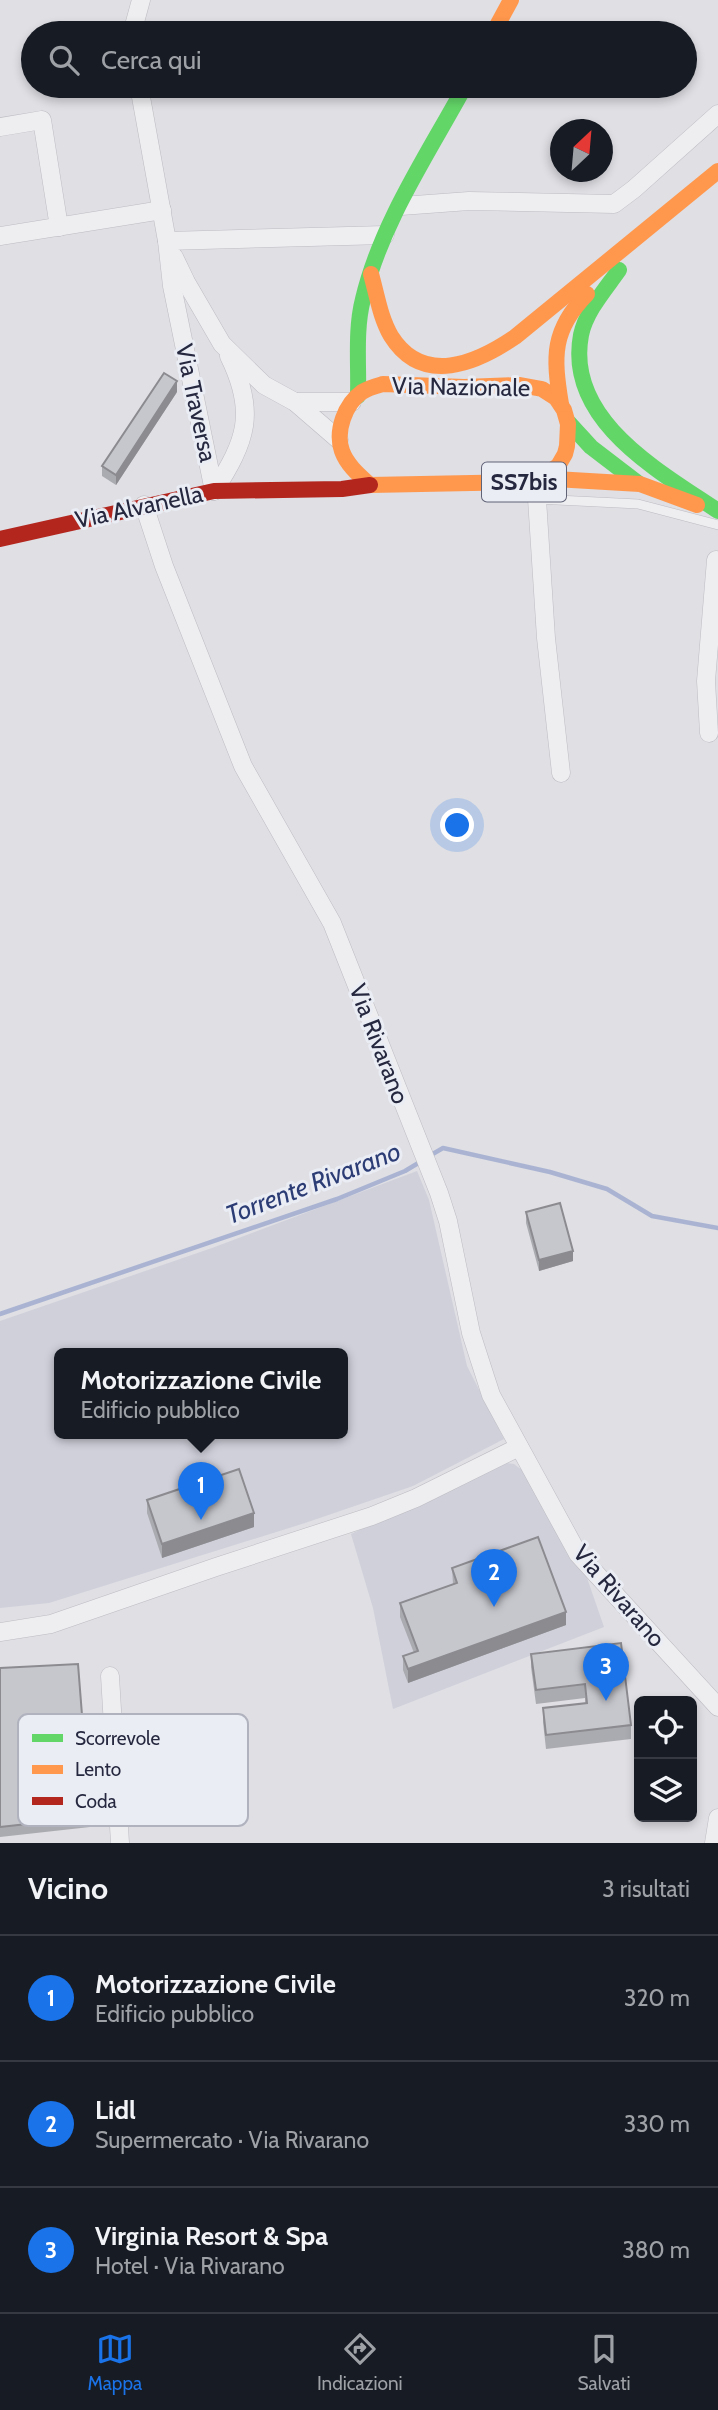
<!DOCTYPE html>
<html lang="it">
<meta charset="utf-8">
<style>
body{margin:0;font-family:Cabin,sans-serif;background:#242831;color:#f1f3f6}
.controls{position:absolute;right:21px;bottom:21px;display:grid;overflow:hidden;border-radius:10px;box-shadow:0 4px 10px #0003}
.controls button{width:63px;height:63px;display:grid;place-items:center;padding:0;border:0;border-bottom:2px solid #363941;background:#171b24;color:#f1f3f6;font:35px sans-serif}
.compass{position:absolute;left:550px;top:119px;width:63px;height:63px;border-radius:50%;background:#171b24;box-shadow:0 4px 10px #0003;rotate:26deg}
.you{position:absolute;left:458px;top:826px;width:24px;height:24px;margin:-18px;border:5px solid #fff;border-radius:50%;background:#1a73e8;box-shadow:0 0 0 10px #1a73e833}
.badge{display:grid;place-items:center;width:46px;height:46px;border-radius:50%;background:#1a73e8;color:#fff;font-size:23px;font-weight:700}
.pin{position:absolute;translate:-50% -58px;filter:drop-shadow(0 2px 4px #0008)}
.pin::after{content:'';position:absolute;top:37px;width:24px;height:21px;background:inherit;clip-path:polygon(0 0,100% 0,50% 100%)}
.popup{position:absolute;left:54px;top:1348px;width:294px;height:91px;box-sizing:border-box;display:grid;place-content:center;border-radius:10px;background:#171b24;filter:drop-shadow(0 2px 5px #0005);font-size:23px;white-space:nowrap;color:#9ea1a6}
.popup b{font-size:26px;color:#f1f3f6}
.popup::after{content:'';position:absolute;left:50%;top:100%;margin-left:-14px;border:14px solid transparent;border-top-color:#171b24}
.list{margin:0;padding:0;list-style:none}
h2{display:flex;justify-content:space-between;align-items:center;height:91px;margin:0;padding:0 28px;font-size:30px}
h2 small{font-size:23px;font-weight:400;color:#9ea1a6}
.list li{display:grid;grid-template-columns:46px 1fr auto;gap:21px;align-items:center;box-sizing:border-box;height:126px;padding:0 28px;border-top:2px solid #363941}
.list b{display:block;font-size:26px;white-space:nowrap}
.list p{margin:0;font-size:23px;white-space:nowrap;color:#9ea1a6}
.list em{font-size:23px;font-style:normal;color:#9ea1a6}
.icon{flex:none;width:38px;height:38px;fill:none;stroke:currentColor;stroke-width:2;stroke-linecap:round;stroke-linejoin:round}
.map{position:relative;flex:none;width:718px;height:1843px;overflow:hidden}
.search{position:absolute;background:#171b24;box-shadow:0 4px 10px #0003;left:21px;right:21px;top:21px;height:77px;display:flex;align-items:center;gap:18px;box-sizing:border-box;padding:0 24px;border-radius:38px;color:#9ea1a6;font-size:26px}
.sheet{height:469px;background:#171b24}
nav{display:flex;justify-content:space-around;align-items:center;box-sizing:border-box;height:98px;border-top:2px solid #363941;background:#171b24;font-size:19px;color:#9ea1a6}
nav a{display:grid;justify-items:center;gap:4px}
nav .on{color:#1a73e8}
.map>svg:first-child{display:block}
</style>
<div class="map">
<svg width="718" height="1843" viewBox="0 0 718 1843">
<rect width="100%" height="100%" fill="#dfdfe4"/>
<g fill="#cfd0da" fill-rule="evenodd">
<path d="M417 1171 429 1200 467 1366 504 1439 413 1486 305 1523 49 1603 0 1608V1321L212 1248ZM59 1354H343V1434H59Z"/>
<path d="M506 1463 514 1464 527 1474 586 1575 604 1627 393 1709 373 1608 351 1534Z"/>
</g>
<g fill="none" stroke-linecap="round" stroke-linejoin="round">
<g stroke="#aab4d2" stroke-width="4.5">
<path d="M431 1155 443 1148 550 1172 607 1189 652 1216 718 1228"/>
<path d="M0 1314 337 1199 405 1171 420 1162"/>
</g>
<g stroke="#bcbcc2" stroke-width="10">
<path id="lane" d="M537 499 638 504 718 525"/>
</g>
<g stroke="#bcbcc2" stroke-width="19">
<g id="street">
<path d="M132 33 141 0"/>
<path d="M139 86 167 241 172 286 214 491"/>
<path d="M0 127 42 120 59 227"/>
<path d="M401 206 469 201 614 204 634 189 718 114"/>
<path d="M0 236 162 210"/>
<path d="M167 241 385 235"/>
<path d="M174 257 186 282 222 344 264 385 295 402 339 440"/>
<path d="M295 402H352"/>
<path d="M525 482 537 499 546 638 561 773"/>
<path d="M214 491C246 441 257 413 229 356"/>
<path d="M144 505 164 566 243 766 332 923 439 1193 448 1221 471 1333 491 1395 578 1554 718 1707"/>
<path d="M709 733 706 681 716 560"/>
<path d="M0 1632 51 1624 216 1567 372 1516 416 1498 519 1447"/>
<path d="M110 1676 120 1843"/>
<path d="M714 1843 718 1818"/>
</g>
</g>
<use href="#lane" stroke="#eeeef1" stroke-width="9"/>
<use href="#street" stroke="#eeeef1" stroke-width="18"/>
<g stroke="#63d668" stroke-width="16">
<path d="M619 270C605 290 586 311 581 335 565 420 659 471 718 511"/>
<path d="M358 396C359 364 355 330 363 299 381 223 428 154 465 86"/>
<path d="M569 423 591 447 638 483"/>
</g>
<g stroke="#ff974d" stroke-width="16">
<path d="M493 33 511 0"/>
<path d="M371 274C377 295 380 317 391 336 423 387 477 363 515 337L718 171"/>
<path d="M383 384 464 387 520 385 542 389 556 398 564 410 568 424 567 446 565 454 558 466 546 474 525 482 370 485C359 475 347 465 342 451 335 431 345 404 362 392 368 388 376 386 383 384Z"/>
<path d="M561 404C553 356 552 330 587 294"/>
<path d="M538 478 640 484 697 505"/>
</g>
<path stroke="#b3261e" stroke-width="16" d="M0 539 214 491 342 489 370 485"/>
</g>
<g fill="#aaabb0">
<path d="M177 392 116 485 102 476V466Z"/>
<path d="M526 1212 573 1261 539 1271 526 1223Z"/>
<path d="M147 1500 254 1527 162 1558 147 1513Z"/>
<path d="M452 1568 566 1625 408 1683 403 1670V1656L414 1653 400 1617V1603L453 1584Z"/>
<path d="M621 1643 631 1725V1739L546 1749 543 1722V1708L585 1703V1698L536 1704 531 1667V1654Z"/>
<path d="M0 1668 90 1817V1827L0 1837Z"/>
<path d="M156 1720 200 1761V1771L162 1776 156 1730Z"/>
</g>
<g fill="#8b8b90">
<path d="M177 381V392L116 485V475Z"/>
<path d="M573 1251V1261L539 1271V1260Z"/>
<path d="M254 1513V1527L162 1558V1544Z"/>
<path d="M566 1612V1625L408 1683V1669Z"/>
</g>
<g fill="#c6c7cd" stroke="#8b8b90" stroke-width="2">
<path d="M164 373 177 381 116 475 102 466Z"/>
<path d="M560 1203 573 1251 539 1260 526 1212Z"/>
<path d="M239 1469 254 1513 162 1544 147 1500Z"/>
<path d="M538 1537 566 1612 408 1669 403 1656 418 1651 400 1603 457 1583 452 1568Z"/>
<path d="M621 1643 631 1725 546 1735 543 1708 587 1703 585 1684 536 1690 531 1654Z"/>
<path d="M78 1664 90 1817 0 1827V1668Z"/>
<path d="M194 1715 200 1761 162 1766 156 1720Z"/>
</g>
<g text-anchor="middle" stroke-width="6" stroke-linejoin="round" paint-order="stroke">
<rect fill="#ebedf5" stroke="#606376" stroke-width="2" x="482" y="462.5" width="84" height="39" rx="5"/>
<g font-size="23" font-weight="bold" fill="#25283f">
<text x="524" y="490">SS7bis</text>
</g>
<g font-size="24" fill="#25283f" stroke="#ebedf5">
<text transform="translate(461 387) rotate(1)" y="8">Via Nazionale</text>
<text transform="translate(196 403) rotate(78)" y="8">Via Traversa</text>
<text transform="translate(139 507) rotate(-12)" y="8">Via Alvanella</text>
<text transform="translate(379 1044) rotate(69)" y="8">Via Rivarano</text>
<text transform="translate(619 1596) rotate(49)" y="8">Via Rivarano</text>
</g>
<g font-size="26" font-style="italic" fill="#2c3d75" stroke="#ebedf5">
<text transform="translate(313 1183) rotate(-21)" y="9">Torrente Rivarano</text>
</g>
</g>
<rect x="18" y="1714" width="230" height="112" rx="10" fill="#ebedf5" stroke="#b0b2be" stroke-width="2"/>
<rect x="32" y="1734" width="31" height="8" fill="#63d668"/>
<rect x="32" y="1765" width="31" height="9" fill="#ff974d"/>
<rect x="32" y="1797" width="31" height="8" fill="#b3261e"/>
<g font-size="19" fill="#25283f">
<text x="75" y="1745">Scorrevole</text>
<text x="75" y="1776">Lento</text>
<text x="75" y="1808">Coda</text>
</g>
</svg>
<div class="controls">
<button><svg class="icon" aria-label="locate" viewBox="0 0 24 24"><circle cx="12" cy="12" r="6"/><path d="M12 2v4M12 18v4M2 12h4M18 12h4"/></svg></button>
<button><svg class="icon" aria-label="layers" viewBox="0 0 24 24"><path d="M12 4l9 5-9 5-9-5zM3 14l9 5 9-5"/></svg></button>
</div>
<svg class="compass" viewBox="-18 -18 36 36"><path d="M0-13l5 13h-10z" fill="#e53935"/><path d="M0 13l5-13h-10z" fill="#9ea1a6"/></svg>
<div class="you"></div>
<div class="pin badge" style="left:201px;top:1520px">1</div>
<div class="popup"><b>Motorizzazione Civile</b>Edificio pubblico</div>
<div class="pin badge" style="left:494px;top:1607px">2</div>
<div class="pin badge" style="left:606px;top:1701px">3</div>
<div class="search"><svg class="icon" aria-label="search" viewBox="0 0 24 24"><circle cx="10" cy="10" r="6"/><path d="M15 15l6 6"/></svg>Cerca qui</div>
</div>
<section class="sheet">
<h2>Vicino<small>3 risultati</small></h2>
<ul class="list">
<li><span class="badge">1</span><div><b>Motorizzazione Civile</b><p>Edificio pubblico</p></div><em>320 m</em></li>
<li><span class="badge">2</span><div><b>Lidl</b><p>Supermercato · Via Rivarano</p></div><em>330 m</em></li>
<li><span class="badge">3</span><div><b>Virginia Resort &amp; Spa</b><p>Hotel · Via Rivarano</p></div><em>380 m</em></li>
</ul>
</section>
<nav>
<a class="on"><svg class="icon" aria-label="map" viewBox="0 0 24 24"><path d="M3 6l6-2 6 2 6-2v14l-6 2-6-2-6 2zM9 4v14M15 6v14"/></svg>Mappa</a>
<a><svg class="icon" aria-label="directions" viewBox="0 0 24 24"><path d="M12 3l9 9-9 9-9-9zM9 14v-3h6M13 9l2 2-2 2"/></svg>Indicazioni</a>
<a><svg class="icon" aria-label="saved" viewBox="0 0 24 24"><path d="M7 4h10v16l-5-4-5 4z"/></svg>Salvati</a>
</nav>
